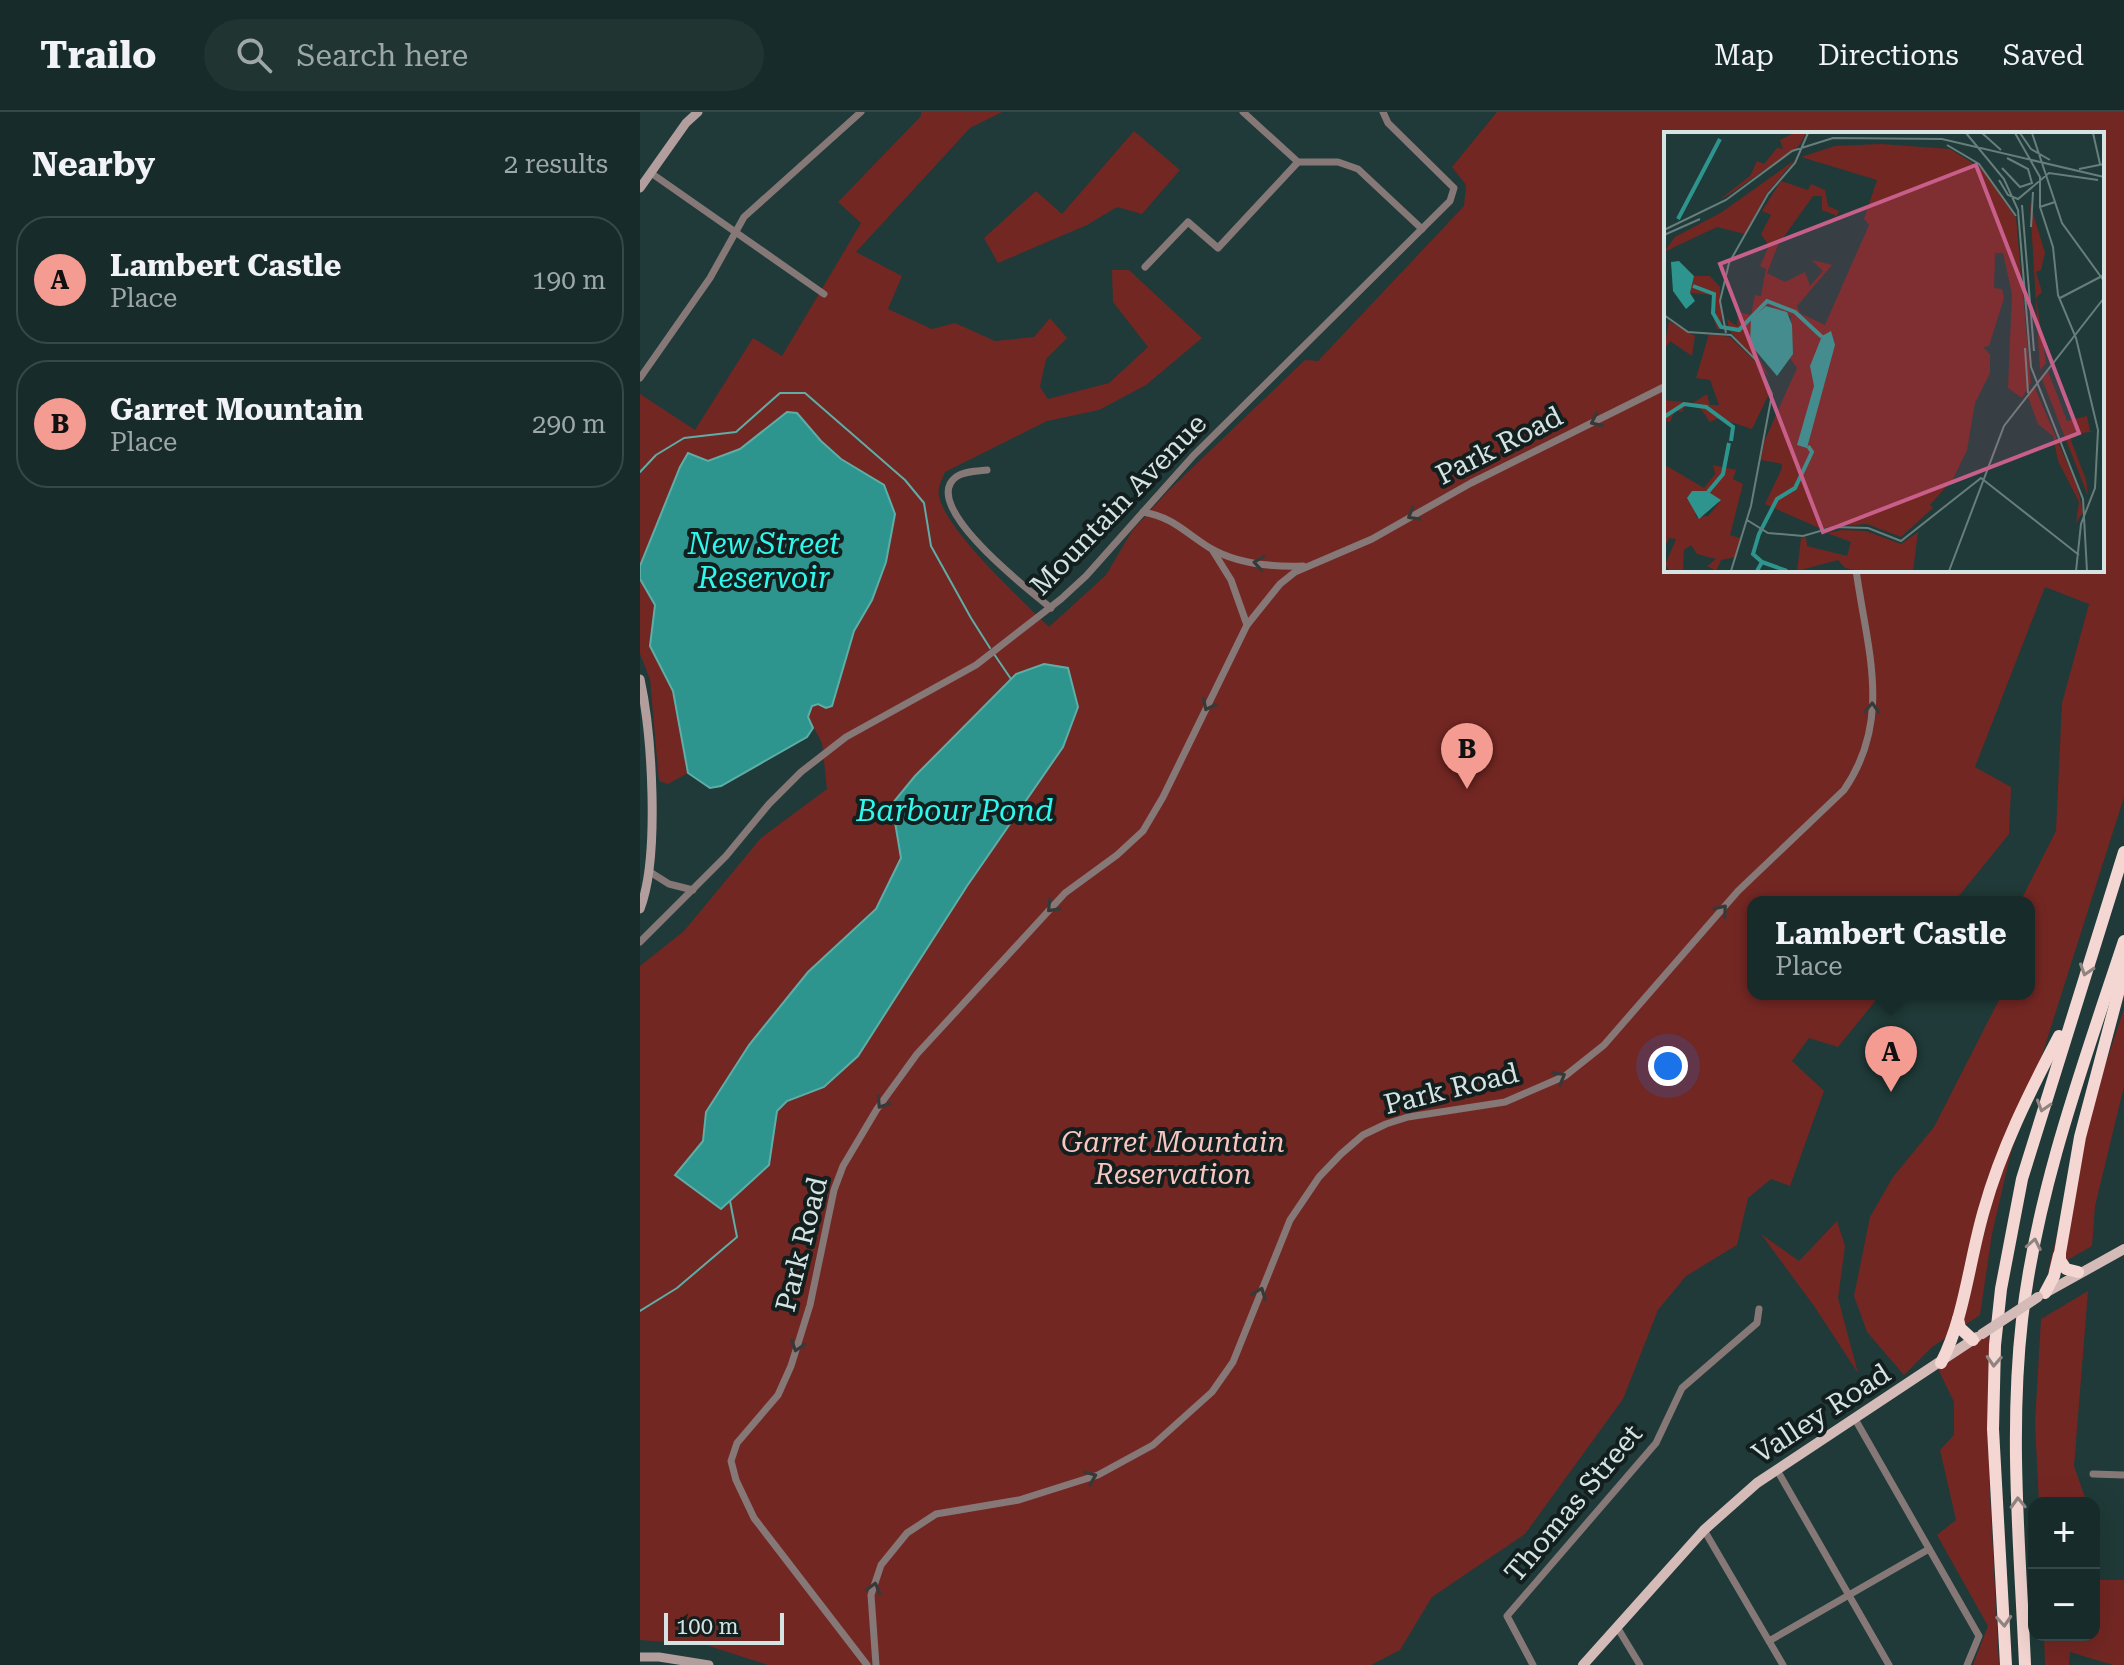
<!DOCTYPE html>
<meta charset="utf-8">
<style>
body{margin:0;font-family:"Roboto Serif",serif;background:#203432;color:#f1f3f6}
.controls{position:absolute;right:24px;bottom:24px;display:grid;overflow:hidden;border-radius:16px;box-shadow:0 8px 32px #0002}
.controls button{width:72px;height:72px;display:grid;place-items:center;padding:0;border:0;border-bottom:2px solid #364847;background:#172c2a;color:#f1f3f6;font:40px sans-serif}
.scale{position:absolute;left:24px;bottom:20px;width:120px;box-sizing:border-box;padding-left:8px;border:4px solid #d4e4e2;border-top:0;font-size:22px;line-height:28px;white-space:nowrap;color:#d4e4e2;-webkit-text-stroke:6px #131f1e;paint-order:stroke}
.you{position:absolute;left:1028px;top:954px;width:28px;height:28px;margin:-20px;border:6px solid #fff;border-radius:50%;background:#1a73e8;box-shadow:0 0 0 12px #1a73e833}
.badge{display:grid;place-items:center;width:52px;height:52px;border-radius:50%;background:#f59c92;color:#111;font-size:26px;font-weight:700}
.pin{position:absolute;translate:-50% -66px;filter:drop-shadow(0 2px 4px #0008)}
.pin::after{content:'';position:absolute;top:42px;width:28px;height:24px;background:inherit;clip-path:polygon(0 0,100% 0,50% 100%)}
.popup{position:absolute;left:1107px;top:784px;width:288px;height:104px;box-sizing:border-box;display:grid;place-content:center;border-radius:16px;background:#172c2a;filter:drop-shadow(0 2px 6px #0005);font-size:26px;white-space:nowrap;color:#9ea7a8}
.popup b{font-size:30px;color:#f1f3f6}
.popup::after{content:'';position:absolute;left:50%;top:100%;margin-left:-16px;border:16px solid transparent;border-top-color:#172c2a}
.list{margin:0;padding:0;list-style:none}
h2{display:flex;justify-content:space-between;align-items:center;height:104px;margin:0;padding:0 32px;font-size:34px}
h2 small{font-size:26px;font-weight:400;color:#9ea7a8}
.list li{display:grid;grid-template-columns:52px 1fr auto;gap:24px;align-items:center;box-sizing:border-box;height:128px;margin:0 16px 16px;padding:0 16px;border:2px solid #364847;border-radius:32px}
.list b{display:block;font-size:30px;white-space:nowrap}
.list p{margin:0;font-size:26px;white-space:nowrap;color:#9ea7a8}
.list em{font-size:26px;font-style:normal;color:#9ea7a8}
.icon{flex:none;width:44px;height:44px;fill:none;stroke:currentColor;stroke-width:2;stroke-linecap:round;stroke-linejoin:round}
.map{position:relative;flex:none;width:1484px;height:1553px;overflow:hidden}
header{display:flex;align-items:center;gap:48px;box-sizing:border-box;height:112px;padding:0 40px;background:#172c2a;border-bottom:2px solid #364847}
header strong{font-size:38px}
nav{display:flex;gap:44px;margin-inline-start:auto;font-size:28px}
.search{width:560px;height:72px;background:#203432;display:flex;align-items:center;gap:20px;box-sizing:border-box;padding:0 28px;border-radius:44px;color:#9ea7a8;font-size:30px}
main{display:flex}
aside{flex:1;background:#172c2a}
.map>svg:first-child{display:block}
</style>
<header>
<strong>Trailo</strong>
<div class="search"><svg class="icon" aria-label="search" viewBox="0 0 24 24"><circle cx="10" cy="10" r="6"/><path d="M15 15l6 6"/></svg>Search here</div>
<nav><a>Map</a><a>Directions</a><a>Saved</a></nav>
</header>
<main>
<aside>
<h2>Nearby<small>2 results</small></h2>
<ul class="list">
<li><span class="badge">A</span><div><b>Lambert Castle</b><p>Place</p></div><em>190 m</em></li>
<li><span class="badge">B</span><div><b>Garret Mountain</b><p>Place</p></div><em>290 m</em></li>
</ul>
</aside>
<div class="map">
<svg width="1484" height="1553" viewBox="0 0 1484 1553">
<rect width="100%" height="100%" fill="#1f3a38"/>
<g fill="#732723" fill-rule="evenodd">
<path d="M281 0H362L330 16 216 140 262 164 248 197 292 217 315 211 355 229 394 225 410 206 427 226 406 247 400 275 408 287 469 271 508 235 473 190 472 158H489L562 226 506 273 459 298 407 309 305 360C302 368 297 376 299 384 306 419 381 487 409 515L466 463 492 419 527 380 665 248 678 249 824 94 826 73 812 55 857 0H1484V685L1370 1044 1352 1122 1340 1203 1292 1235 1264 1263 1227 1220 1214 1184 1230 1105 1253 1065 1294 1015 1362 882H1389V790H1380L1416 719 1422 591 1449 492 1405 475 1335 655 1371 675 1369 722 1314 790H1113V882H1241L1198 935 1169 926 1152 949 1184 979 1150 1074 1131 1067 1108 1086 1097 1133 1046 1164 1018 1198 983 1287 885 1422 792 1485 760 1538 731 1553H128L66 1533 0 1528V854L44 819 121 726 187 677 182 631 168 605 172 594 178 592 205 547 214 519 232 488 246 450 255 402 244 373 201 347 148 300 100 337 68 349 49 341 40 355 0 454V282L55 318 113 226 142 244 221 111 198 90 281 4ZM1026 22H1462V458H1026Z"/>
<path d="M494 19 540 58 502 102 477 95 447 113 358 151 344 126 396 79 422 102Z"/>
<path d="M0 467 15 493 10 534 33 579 48 661 28 672 19 669 10 567 0 542Z"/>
<path d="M1484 897V974L1455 1094 1452 1134 1408 1159 1444 1016Z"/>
<path d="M1197 1109 1205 1134 1198 1186 1218 1261 1174 1194 1121 1122 1159 1149Z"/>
<path d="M1448 1179 1434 1354 1447 1391H1399L1395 1311 1401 1207Z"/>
<path d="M1344 1221 1350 1226 1349 1366 1359 1553H1333L1348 1514 1297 1423 1316 1408 1300 1338 1314 1323V1290L1297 1255Z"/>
<path d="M1454 1468H1484V1553H1473L1430 1540 1429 1553H1405L1404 1523H1454Z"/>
</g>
<g fill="#2d958e" stroke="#5fada7" stroke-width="2">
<path d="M147 300 157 301 181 329 201 347 244 373 255 402 246 450 232 488 214 519 192 594 186 596 178 592 172 594 168 605 173 616 167 625 81 674 70 676 48 661 33 579 10 534 15 493 0 467V454L40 355 48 341 68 349 100 337Z"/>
<path d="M404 552 428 556 438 595 423 635 327 774 218 944 184 975 147 989 137 999 129 1053 81 1097 35 1063 63 1029 66 1000 109 933 168 860 236 797 261 746 252 692 275 664 376 562Z"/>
</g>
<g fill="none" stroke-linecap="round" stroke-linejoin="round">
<g stroke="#5fada7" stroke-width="2">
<path d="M0 360 16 343 44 326 96 320 140 281H165L265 368 284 391 291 434 331 506 350 536"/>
<path d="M354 542 371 567"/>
<path d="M0 1199 37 1176 97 1125 90 1089"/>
</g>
<g stroke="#857877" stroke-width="7">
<path d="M603 0 658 50H698L718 57 782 117"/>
<path d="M11 61 184 182"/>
<path d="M505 155 548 110 578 136 658 50"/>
<path d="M0 266 70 166 104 105 221 0"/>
<path d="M347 358C337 359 324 359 316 365 278 393 390 479 411 496"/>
<path d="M503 400C535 406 544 420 570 436 597 452 632 455 663 454"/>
<path d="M573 439 591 468 607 513"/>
<path d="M10 760 29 772 53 778"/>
<path d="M0 830 86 744 129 692 161 660 206 625 336 553 421 487 446 464 553 344 810 89 814 76 748 11 743 0"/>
<path d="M1215 1307 1339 1524 1327 1553"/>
<path d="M1137 1358 1249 1553"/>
<path d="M1453 1362 1484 1363"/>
<path d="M1064 1418 1143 1553"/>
<path d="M977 1515 1000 1553"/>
<path d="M1129 1529 1289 1437"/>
<path d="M227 1553 114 1406 96 1368 91 1349 97 1331 138 1283 151 1254 170 1193 194 1078 203 1054 237 997 277 942 425 781 477 743 503 719 523 685 607 513 640 472 655 460 732 427 831 371 1026 274"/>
<path d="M236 1553 231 1483 241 1453 267 1421 296 1402 379 1388 458 1363 513 1333 572 1280 593 1250 650 1108 679 1065 701 1042 723 1023 746 1012 768 1005 865 990 925 964 964 933 1098 779 1204 678C1253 607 1227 537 1216 458"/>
<path d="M893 1553 867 1504 1016 1331 1042 1276 1117 1211 1119 1197"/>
</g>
<g stroke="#b29e9c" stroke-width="9">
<path d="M0 76 46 11 58 0"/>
<path d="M0 567C12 622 20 745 0 797"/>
<path d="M0 1545H19L69 1553"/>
</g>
<g stroke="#d4bbb8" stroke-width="10">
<path d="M1407 1180 1484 1137"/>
<path d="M943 1553 1064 1418 1117 1371 1337 1225"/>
</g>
<g stroke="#f4d6d2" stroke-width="12">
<path d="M1438 1160 1426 1157 1420 1148V1141L1440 1025 1483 863 1479 847"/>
<path d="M1405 1181 1414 1164 1419 1143"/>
<path d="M1318 1207 1320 1216 1333 1228"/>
<path d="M1301 1251C1325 1204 1329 1149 1344 1098 1361 1037 1389 981 1419 924"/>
<path d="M1366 1553 1353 1317 1355 1233 1361 1177 1382 1067 1484 740"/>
<path d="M1385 1553C1380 1439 1369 1322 1382 1208 1397 1078 1443 953 1484 829"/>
</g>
<path stroke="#d4bbb8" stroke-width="10" d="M1342 1222 1398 1185"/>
</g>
<defs><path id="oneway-chevron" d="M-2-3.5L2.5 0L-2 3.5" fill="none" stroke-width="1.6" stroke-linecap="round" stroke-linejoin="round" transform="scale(2)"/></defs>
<g stroke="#353a39">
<use href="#oneway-chevron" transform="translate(956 309) rotate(155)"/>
<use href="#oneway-chevron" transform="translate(773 403) rotate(151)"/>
<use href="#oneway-chevron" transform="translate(619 451) rotate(-171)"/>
<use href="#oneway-chevron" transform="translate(568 593) rotate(116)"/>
<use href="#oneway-chevron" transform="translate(1232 596) rotate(-88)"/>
<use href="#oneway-chevron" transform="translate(412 795) rotate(133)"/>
<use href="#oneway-chevron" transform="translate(1082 798) rotate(-50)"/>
<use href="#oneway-chevron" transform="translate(920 965) rotate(-30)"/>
<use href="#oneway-chevron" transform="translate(242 991) rotate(124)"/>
<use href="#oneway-chevron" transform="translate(620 1181) rotate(-69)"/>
<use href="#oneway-chevron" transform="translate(157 1234) rotate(108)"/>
<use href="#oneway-chevron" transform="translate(451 1365) rotate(-22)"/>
<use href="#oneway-chevron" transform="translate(234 1476) rotate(-75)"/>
</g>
<g stroke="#8f8481">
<use href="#oneway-chevron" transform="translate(1446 858) rotate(108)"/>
<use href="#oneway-chevron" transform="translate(1403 994) rotate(107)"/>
<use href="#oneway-chevron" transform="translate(1394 1132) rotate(-79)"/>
<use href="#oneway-chevron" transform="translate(1354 1249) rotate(93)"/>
<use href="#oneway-chevron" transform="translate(1378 1391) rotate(-92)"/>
<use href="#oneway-chevron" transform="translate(1364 1509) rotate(86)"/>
</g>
<g text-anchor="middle" stroke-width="8" stroke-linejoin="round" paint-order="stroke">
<g font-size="28" fill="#d4e4e2" stroke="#131f1e">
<text transform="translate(859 333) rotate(-27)" y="10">Park Road</text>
<text transform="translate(478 392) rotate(-46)" y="10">Mountain Avenue</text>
<text transform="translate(811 976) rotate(-14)" y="10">Park Road</text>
<text transform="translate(161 1132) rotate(-76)" y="10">Park Road</text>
<text transform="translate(1181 1301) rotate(-33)" y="10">Valley Road</text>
<text transform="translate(933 1391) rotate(-50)" y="10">Thomas Street</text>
</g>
<g font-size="28" font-style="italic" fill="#f8c5bf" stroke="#131f1e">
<text x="533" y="1040">Garret Mountain<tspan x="533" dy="32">Reservation</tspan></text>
</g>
<g font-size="30" font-style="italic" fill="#2ff7eb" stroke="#131f1e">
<text x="124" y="442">New Street<tspan x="124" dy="34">Reservoir</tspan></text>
<text x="315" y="709">Barbour Pond</text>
</g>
</g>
<g transform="translate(1024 20)">
<rect width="440" height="440" fill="#1f3a38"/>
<path d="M130 1H142L135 14 66 62 55 68 86 44 93 29 100 32 113 16 119 17 116 8ZM217 12 286 17 318 37 352 86 367 251 358 266 344 256 348 162 339 121H331L330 156 338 157 340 166 325 214 319 215 326 222V241L311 271 303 318 289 347 266 373 269 376 237 405 203 392 155 396 101 372 118 336V332L97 328 100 310 133 236 125 225 127 184 103 173 87 188 93 223 106 246 65 198 63 187 73 194 74 180 87 183 91 163 97 164 102 137 96 134 105 114 97 102 107 83 98 79 117 49 144 58 147 52 161 58 164 74 175 79 173 84 158 78V64H149L114 113 103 141 121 150 141 140 146 154 159 139 148 128 168 133 133 174 136 181 161 193 205 93 200 87 213 48 137 25 171 14ZM131 28 103 61 81 102 53 95 0 120 11 105 58 80ZM366 71 381 121 377 138 372 140 378 160 372 166 382 231 376 238ZM30 144H46L56 155 58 197H53L48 181 50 163 26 161ZM5 189 31 204 28 224 6 209 0 217ZM45 202 66 205 93 231 106 260 88 297 55 286 46 290 37 277 22 272 18 280 11 278 6 290 0 288V268L29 271 43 262 46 273H55L46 248 32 246ZM384 239 403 289 423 284 426 299H431L405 303 422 348 424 364 378 247ZM370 254 413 354 419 380 412 391 415 370 394 329 389 304 374 292 363 262ZM49 333 72 338 69 347 79 352 66 403 76 406 72 425 57 428 52 439 43 434 52 427 33 422 27 413 20 418 19 439H6L1 433 12 407 5 406 0 416V338L3 334 40 356 51 342ZM28 359H43L55 371 44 384 32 385ZM178 398 202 399 237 412 254 400 249 439H195L181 436 174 428 133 439 137 406 142 405 143 414 183 424 187 410 163 401Z" fill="#732723" fill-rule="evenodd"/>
<path d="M15 129 30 144 26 161 31 169 22 177 9 159 7 130ZM102 174 123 180 128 193 129 222 113 244 86 212 87 187ZM167 199 171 213 143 316 133 313 150 254 146 234 158 204ZM28 359H43L57 368 35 387 23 366Z" fill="#2d958e"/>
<path fill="none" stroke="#2d958e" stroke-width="4" d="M14 87 56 7M29 154 50 162 49 181 57 195 75 198 103 169 131 180 158 205M0 285 20 272 42 275 69 295 67 309M44 360 59 342 65 311M98 430 123 439M93 439 98 430 89 422 95 402 113 367 131 356 148 320 144 314"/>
<path fill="none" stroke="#677e7c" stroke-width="2" d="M302 1 340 47 354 78 367 235 419 367 423 439M318 1 337 18M351 1 376 45V75M356 1 367 17 386 28M368 1 398 91 440 149M429 1 436 32M283 13 315 32 352 84M338 36 356 55 368 51 364 37 343 26M415 37 440 32M335 48 344 63 354 67 385 41 434 48M391 70 376 75 389 115 394 163 412 206 434 298 431 356 417 392 412 439M358 73 370 219M367 95 369 60M0 98 62 68 128 19 169 6 278 7 440 45M0 103 36 87M396 166 440 143M0 183 24 200 67 203 94 230 108 262 87 374 67 439M62 201 56 169 65 131 104 62 131 31 144 1M361 216 364 261M83 388 104 401 139 404 170 395 204 396 237 409 317 346 415 423M285 439 340 294 440 166"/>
<path fill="#c85f8a" fill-opacity="0.15" stroke="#c85f8a" stroke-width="4" d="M312 33 415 301 159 400 56 132Z"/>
<rect width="440" height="440" fill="none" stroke="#d4e4e2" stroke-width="4"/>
</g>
</svg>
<div class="controls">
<button>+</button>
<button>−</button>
</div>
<div class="scale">100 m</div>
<div class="you"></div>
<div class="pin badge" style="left:1251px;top:980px">A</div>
<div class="popup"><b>Lambert Castle</b>Place</div>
<div class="pin badge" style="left:827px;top:677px">B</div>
</div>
</main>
